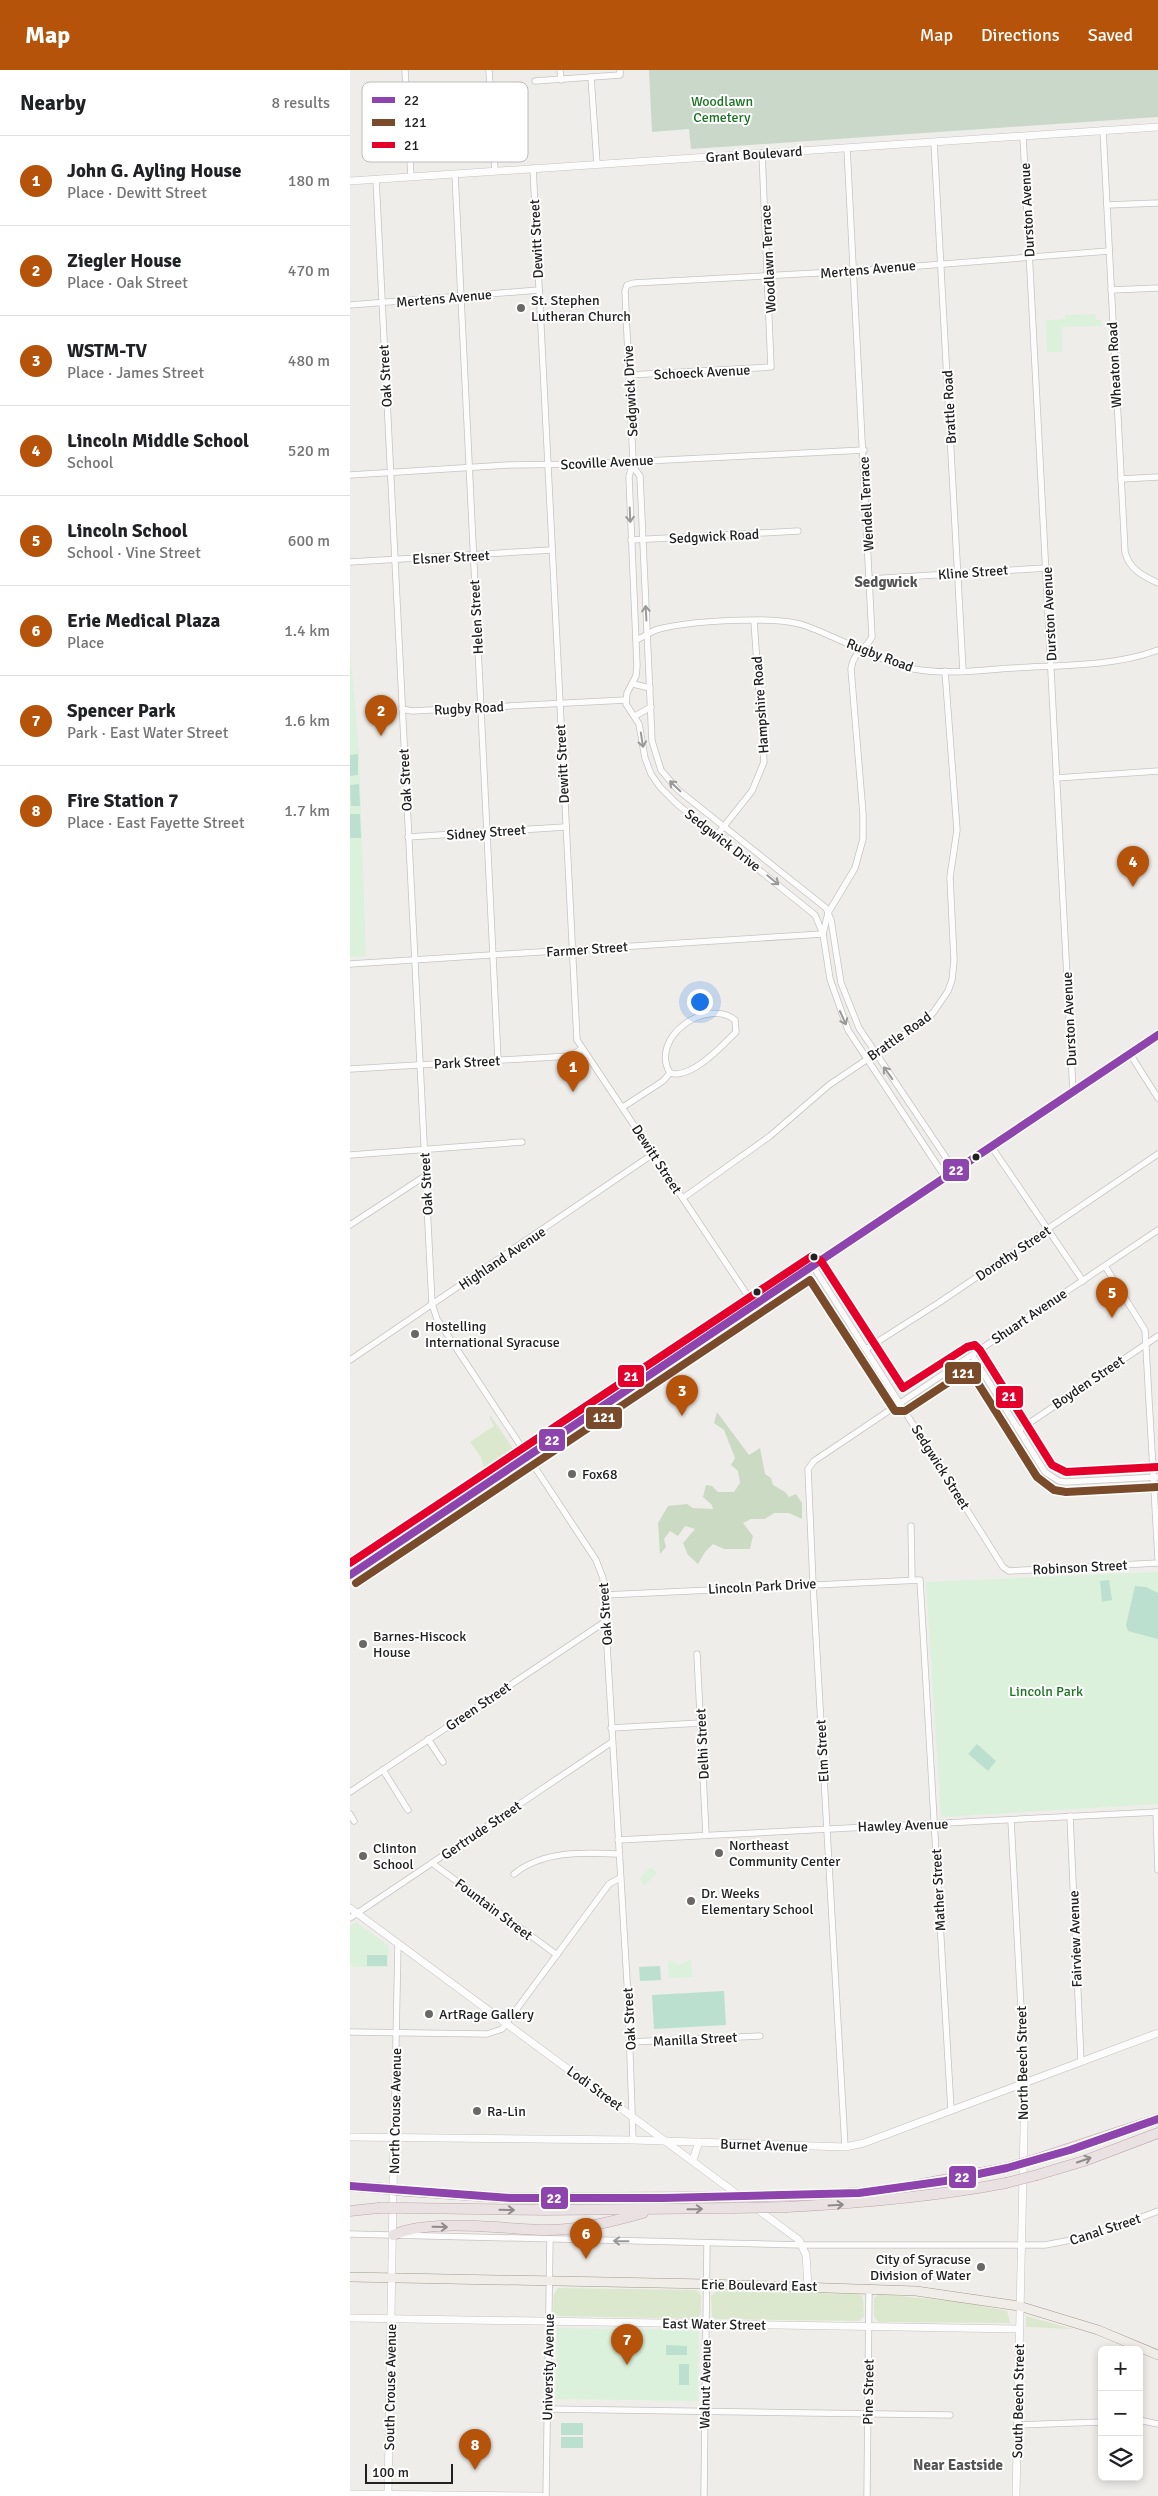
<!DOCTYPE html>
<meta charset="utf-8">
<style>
body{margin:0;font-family:Signika,sans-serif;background:#f6f6f6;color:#202124}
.controls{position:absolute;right:15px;bottom:15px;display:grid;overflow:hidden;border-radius:8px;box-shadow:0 2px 8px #0003}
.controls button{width:45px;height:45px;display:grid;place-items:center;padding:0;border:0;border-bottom:1px solid #e0e0e0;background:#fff;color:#202124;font:25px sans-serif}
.scale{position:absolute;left:15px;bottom:12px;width:88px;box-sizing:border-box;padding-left:5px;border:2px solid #212121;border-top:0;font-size:14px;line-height:18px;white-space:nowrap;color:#212121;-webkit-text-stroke:4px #fff;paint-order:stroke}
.you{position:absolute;left:349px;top:931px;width:18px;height:18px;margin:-12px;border:4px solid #fff;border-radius:50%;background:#1a73e8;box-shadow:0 0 0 8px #1a73e833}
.badge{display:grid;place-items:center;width:32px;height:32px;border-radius:50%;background:#b45309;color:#fff;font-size:16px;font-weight:700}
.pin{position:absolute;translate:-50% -41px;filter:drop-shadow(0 1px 2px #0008)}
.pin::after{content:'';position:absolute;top:26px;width:18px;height:15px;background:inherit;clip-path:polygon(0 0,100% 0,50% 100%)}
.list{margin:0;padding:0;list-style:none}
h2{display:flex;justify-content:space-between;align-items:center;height:65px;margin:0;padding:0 20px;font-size:21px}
h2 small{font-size:16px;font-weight:400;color:#757577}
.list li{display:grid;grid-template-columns:32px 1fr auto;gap:15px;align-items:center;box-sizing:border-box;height:90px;padding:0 20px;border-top:1px solid #e0e0e0}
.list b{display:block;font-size:19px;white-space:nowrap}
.list p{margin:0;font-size:16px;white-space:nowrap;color:#757577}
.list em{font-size:16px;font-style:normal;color:#757577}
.icon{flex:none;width:28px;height:28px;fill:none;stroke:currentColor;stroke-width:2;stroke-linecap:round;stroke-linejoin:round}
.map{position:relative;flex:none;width:808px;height:2426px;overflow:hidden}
header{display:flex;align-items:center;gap:30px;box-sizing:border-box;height:70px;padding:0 25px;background:#b45309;color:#fff}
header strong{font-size:24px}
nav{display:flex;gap:28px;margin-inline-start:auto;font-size:18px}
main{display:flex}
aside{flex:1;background:#fff}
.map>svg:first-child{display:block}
</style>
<header>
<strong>Map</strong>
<nav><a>Map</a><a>Directions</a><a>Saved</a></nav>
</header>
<main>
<aside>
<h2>Nearby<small>8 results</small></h2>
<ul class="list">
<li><span class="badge">1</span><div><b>John G. Ayling House</b><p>Place · Dewitt Street</p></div><em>180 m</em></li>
<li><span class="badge">2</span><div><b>Ziegler House</b><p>Place · Oak Street</p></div><em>470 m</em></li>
<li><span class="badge">3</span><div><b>WSTM-TV</b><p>Place · James Street</p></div><em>480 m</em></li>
<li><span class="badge">4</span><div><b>Lincoln Middle School</b><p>School</p></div><em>520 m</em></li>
<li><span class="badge">5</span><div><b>Lincoln School</b><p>School · Vine Street</p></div><em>600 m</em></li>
<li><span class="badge">6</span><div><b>Erie Medical Plaza</b><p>Place</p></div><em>1.4 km</em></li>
<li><span class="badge">7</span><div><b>Spencer Park</b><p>Park · East Water Street</p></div><em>1.6 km</em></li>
<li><span class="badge">8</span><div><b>Fire Station 7</b><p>Place · East Fayette Street</p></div><em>1.7 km</em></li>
</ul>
</aside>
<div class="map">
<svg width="808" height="2426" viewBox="0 0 808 2426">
<rect width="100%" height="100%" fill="#efedea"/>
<g fill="#dce8cd">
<path d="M141 1346 164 1380 134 1399 131 1387 120 1372 144 1356 139 1347Z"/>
<path d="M208 2218 346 2220 351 2225V2244L347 2249 209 2246 203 2243 204 2224Z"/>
<path d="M367 2221 510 2224 513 2228 514 2246 509 2251 366 2249 362 2247 361 2226Z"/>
<path d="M529 2224 611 2232 657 2241 660 2253 529 2252 524 2247V2228Z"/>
<path d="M676 2246 722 2259 676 2257Z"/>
</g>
<path fill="#cbdac2" d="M367 1342 399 1385 410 1378 415 1404 421 1408 423 1415 435 1422 439 1427 446 1424 452 1433V1449L439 1443H424L415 1449H401L393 1453 403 1466 400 1479H374L363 1474 355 1482 348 1494 338 1485 333 1473 345 1459 335 1456 328 1466 320 1461 314 1469 316 1477 310 1484 308 1453 318 1436 337 1434 343 1438 363 1439 362 1435 353 1427 356 1415 362 1416 368 1422H384L390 1413 388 1401 381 1395 385 1388 374 1360 364 1353Z"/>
<path fill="#cad8ca" d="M299 0H808V47L341 79 339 59 302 62Z"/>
<g fill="#dcf1db">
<path d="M745 244 746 250H751L752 256 712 257 713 282H697L696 250 715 249V245Z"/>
<path d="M0 578 9 682 16 886 0 887Z"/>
<path d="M808 1502V1734L591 1747 576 1512Z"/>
<path d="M299 1798 304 1799 307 1803 294 1816 290 1808Z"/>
<path d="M6 1852 39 1876 38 1897H2L0 1893V1856Z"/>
<path d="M341 1889 342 1907 319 1908 318 1890 330 1895Z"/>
<path d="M207 2258 349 2260 348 2331 206 2329Z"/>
</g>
<g fill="#bbe0d0">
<path d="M8 684V705L0 706V685Z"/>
<path d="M9 714 10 736H1L0 715Z"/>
<path d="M0 744H10L11 768H0Z"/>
<path d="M759 1510 762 1530 752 1532 750 1511Z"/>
<path d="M785 1516 796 1517 808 1523V1569L778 1561 776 1555Z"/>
<path d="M627 1674 646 1691 638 1701 618 1684Z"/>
<rect x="17" y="1885" width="20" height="11"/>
<path d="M310 1896 311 1910 290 1911 289 1897Z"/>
<path d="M374 1921 376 1955 304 1959 302 1925Z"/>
<path d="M316 2275 337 2276V2285H316Z"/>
<rect x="329" y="2294" width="10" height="21"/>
<rect x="211" y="2353" width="22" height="12"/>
<rect x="211" y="2367" width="22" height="11"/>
</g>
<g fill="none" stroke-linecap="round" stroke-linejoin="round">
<g stroke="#c5c4c2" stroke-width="7">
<g id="minor">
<path d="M55 0 61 107"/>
<path d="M139 0 145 101"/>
<path d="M210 0 211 10"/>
<path d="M241 7 247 94"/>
<path d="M185 11 270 5V0"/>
<path d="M753 60 775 482C779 499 793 506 808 513"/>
<path d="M673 66 723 1022"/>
<path d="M584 72 613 601"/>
<path d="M183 98 227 970 404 1235"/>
<path d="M105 104 148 990"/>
<path d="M26 109 82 1234 87 1249 246 1490 253 1508 278 1928 283 2070"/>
<path d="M757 135 808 133"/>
<path d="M761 220 808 218"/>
<path d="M0 235 189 220"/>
<path d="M279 305 421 297 412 83"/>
<path d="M283 397 290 406 302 671 311 700 328 720 476 838 481 850 491 913 509 958 605 1101"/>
<path d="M0 405 158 395 237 394 514 380"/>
<path d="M771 409 808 407"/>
<path d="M281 470 448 461"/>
<path d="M0 492 201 480"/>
<path d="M520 509 696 498"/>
<path d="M286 570C294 567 301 561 309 559 341 551 426 545 456 556 492 569 526 590 564 599 596 605 631 600 662 598 711 595 762 597 808 580"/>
<path d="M283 614 300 618"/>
<path d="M52 639 62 641 276 630"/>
<path d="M285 646 301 637"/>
<path d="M706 708 808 701"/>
<path d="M367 765 402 721 414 692 404 551"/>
<path d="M58 767 215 757"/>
<path d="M0 894 473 864 478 843 505 798 513 769V744L501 599C504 580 515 581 522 567L497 78"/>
<path d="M780 984 808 1028"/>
<path d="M0 999 220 986 232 979"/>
<path d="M273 1037 313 1011 320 1003C341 1010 373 975 386 962L385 950C356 927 299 968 320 1003"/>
<path d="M641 1076 733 1211"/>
<path d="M0 1085 172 1072"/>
<path d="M595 1107 498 960 480 909 473 864 465 845 327 734 310 717 301 704 295 688 289 654 276 634 277 623 286 606 287 596 279 407 283 391 275 221 277 215 284 213 504 201 759 181"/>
<path d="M333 1128 420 1066 479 1015 568 955 583 943 598 921 602 910 604 890 600 807 607 760 595 601"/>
<path d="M0 1155 75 1106"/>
<path d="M463 1196 653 1497 659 1501 808 1493"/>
<path d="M755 1196 795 1260 808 1488"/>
<path d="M516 1279 590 1232 808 1084"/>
<path d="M622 1285 695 1402 709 1411 715 1412 808 1407"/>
<path d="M0 1290 303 1084"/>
<path d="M669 1360 808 1266"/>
<path d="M561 1456 562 1509"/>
<path d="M255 1525 570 1510 601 2040"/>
<path d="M347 1584 356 1765"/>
<path d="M261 1658 351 1653"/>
<path d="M78 1669 93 1692"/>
<path d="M33 1700 58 1740"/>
<path d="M0 1722 256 1551"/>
<path d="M806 1742 808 1800"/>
<path d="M0 1744 4 1751"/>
<path d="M720 1746 731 1992"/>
<path d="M661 1750 675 2013"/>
<path d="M268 1770 808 1742"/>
<path d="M82 1793 207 1885"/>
<path d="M164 1804C192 1781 233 1782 268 1784"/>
<path d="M0 1848 262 1672"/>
<path d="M0 1962 137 1964 152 1959 259 1814 270 1808"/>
<path d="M280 1972 410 1966"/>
<path d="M44 2067 48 1874"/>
<path d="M495 2077 463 1514 458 1399 464 1391 808 1160"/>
<path d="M0 2164 453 2175H695L742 2166 808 2141"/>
<path d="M198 2339 600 2345"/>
<path d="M789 2350 808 2354"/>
<path d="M667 2355 752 2352"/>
<path d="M196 2426 200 2169"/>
<path d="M354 2426 357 2173"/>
<path d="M517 2426 519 2218"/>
</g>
</g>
<g stroke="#c5c4c2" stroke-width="8">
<g id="tertiary">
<path d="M0 111 808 57"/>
<path d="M0 1838 449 2170 456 2185 458 2216"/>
<path d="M0 2067 283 2070 495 2077 514 2073 808 1963"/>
<path d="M343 2090 349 2072"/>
<path d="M0 2248 669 2259"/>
<path d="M0 2424 191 2426"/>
<path d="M38 2424 44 2067"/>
<path d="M666 2426 675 2013"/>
</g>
</g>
<g stroke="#a39a89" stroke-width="10">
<g id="primary">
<path d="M0 1505 808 965"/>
<path d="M0 2207 357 2214 566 2221 669 2236 748 2260 808 2285"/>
</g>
</g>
<g stroke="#c0a5ac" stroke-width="11">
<g id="motorway">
<path d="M687 2089 808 2049"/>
<path d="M687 2105 734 2091 808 2063"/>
<path d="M0 2116 28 2118"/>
<path d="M56 2121 161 2128 367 2127"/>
<path d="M417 2126 509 2123 556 2117 657 2098"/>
<path d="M437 2137C511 2133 583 2127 656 2113"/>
<path d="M56 2138 197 2140 384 2138"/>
<path d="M0 2141 28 2138"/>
<path d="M43 2165C79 2148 154 2159 195 2160 229 2160 261 2152 293 2143"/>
</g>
</g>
<use href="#minor" stroke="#fdfcfc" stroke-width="5.5"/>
<use href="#tertiary" stroke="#fdfcfc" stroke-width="7"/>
<use href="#primary" stroke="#f0ece7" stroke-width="9"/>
<use href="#motorway" stroke="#eae1e2" stroke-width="10"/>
<g stroke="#c0a5ac" stroke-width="11" stroke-linecap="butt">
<g id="motorway-bridge">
<path d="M657 2098 687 2089"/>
<path d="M656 2113 687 2105"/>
<path d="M28 2118 56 2121"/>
<path d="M367 2127 417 2126"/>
<path d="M28 2138H56"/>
<path d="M384 2138 437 2137"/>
</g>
</g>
<use href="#motorway-bridge" stroke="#eae1e2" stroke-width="10"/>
<g stroke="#fff" stroke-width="11">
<g id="bus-1">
<path d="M0 1505 808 965"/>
<path d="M0 2116 161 2128H313L509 2123 595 2111 657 2098 720 2080 808 2049"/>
</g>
</g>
<g stroke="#fff" stroke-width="11">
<path id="bus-2" d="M6 1513 460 1210 545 1341H555L619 1299 687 1407 704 1420 716 1422 808 1417"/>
</g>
<g stroke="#fff" stroke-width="11">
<path id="bus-3" d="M0 1493 462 1186 471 1191 553 1318 617 1277 625 1275 630 1280 702 1395 716 1402 807 1397"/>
</g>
<use href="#bus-1" stroke="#8e44ad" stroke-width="8"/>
<use href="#bus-2" stroke="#7a4b2a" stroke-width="8"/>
<use href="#bus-3" stroke="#e4002b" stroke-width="8"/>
</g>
<defs><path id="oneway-shaft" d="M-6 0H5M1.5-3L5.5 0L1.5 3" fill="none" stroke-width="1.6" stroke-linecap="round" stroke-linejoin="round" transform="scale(1.25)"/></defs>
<g stroke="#9a9999">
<use href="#oneway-shaft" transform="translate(280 445) rotate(88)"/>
<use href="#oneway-shaft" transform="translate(296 543) rotate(-93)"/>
<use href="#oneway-shaft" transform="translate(292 670) rotate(81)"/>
<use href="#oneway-shaft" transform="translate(325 716) rotate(-136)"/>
<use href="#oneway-shaft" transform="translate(423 810) rotate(39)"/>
<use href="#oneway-shaft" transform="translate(493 948) rotate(66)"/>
<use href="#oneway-shaft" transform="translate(538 1003) rotate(-125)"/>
<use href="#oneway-shaft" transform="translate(271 2171) rotate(-179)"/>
</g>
<g stroke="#908b8b">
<use href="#oneway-shaft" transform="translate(734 2090) rotate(-19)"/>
<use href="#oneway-shaft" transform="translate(486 2135) rotate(-3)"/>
<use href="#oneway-shaft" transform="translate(345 2139) rotate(-1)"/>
<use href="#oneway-shaft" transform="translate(157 2140) rotate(1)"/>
<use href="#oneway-shaft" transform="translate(90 2157) rotate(1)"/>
</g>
<g fill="#696867" stroke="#fff" stroke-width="2">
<circle cx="171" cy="238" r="5"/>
<circle cx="65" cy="1264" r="5"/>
<circle cx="222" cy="1404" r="5"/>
<circle cx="13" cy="1574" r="5"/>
<circle cx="369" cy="1783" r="5"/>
<circle cx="13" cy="1786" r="5"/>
<circle cx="341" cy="1831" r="5"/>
<circle cx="79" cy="1944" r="5"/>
<circle cx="127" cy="2041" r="5"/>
<circle cx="631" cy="2197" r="5"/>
</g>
<g fill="#212121" stroke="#fff" stroke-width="2">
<circle cx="626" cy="1087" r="4.5"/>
<circle cx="464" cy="1187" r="4.5"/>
<circle cx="407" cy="1222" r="4.5"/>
</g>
<g text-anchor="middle" stroke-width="4" stroke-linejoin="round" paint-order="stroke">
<g font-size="14" fill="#1a7422" stroke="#fff">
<text x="372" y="36">Woodlawn<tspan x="372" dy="16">Cemetery</tspan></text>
<text x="696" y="1626">Lincoln Park</text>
</g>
<g font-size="14" fill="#212121" stroke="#fff">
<text transform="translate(404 84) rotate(-4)" y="5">Grant Boulevard</text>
<text transform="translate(677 140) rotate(-93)" y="5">Durston Avenue</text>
<text transform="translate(186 169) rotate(-93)" y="5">Dewitt Street</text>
<text transform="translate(418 189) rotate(-93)" y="5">Woodlawn Terrace</text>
<text transform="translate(518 199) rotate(-5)" y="5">Mertens Avenue</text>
<text transform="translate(94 228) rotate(-5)" y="5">Mertens Avenue</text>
<text transform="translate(764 295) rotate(-93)" y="5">Wheaton Road</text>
<text transform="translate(352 302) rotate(-3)" y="5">Schoeck Avenue</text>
<text transform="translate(35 306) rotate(-93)" y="5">Oak Street</text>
<text transform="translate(280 321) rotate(-93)" y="5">Sedgwick Drive</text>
<text transform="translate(599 337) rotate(-93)" y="5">Brattle Road</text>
<text transform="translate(257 392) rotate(-3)" y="5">Scoville Avenue</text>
<text transform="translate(516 434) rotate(-93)" y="5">Wendell Terrace</text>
<text transform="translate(364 466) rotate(-3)" y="5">Sedgwick Road</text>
<text transform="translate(101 487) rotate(-3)" y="5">Elsner Street</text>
<text transform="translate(623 502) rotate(-4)" y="5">Kline Street</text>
<text transform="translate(699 544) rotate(-93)" y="5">Durston Avenue</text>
<text transform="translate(126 547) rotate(-93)" y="5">Helen Street</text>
<text transform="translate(530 585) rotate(21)" y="5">Rugby Road</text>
<text transform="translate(410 635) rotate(-94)" y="5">Hampshire Road</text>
<text transform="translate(119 638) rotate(-3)" y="5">Rugby Road</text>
<text transform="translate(212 694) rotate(-93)" y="5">Dewitt Street</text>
<text transform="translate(55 710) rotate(-93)" y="5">Oak Street</text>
<text transform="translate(136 762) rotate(-4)" y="5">Sidney Street</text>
<text transform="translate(373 770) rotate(38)" y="5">Sedgwick Drive</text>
<text transform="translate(237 879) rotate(-4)" y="5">Farmer Street</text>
<text transform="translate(719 949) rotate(-93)" y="5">Durston Avenue</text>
<text transform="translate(549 966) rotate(-35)" y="5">Brattle Road</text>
<text transform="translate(117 992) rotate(-3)" y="5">Park Street</text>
<text transform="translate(307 1089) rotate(57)" y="5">Dewitt Street</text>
<text transform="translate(76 1114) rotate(-93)" y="5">Oak Street</text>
<text transform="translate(663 1183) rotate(-34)" y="5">Dorothy Street</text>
<text transform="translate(152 1188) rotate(-34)" y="5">Highland Avenue</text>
<text transform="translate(679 1246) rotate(-34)" y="5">Shuart Avenue</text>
<text transform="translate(738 1312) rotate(-34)" y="5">Boyden Street</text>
<text transform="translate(591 1397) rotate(58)" y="5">Sedgwick Street</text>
<text transform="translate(730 1497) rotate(-3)" y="5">Robinson Street</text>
<text transform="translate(412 1516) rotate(-3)" y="5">Lincoln Park Drive</text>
<text transform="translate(255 1544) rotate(-94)" y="5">Oak Street</text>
<text transform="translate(128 1636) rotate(-34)" y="5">Green Street</text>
<text transform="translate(352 1674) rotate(-93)" y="5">Delhi Street</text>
<text transform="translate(472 1681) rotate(-93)" y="5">Elm Street</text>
<text transform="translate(553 1755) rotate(-2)" y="5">Hawley Avenue</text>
<text transform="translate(131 1760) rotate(-34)" y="5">Gertrude Street</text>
<text transform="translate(588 1820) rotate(-93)" y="5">Mather Street</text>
<text transform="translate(144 1839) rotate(37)" y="5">Fountain Street</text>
<text transform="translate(725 1869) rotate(-92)" y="5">Fairview Avenue</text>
<text transform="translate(279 1949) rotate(-93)" y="5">Oak Street</text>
<text transform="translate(345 1969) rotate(-3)" y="5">Manilla Street</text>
<text transform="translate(672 1993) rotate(-91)" y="5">North Beech Street</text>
<text transform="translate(245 2018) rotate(36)" y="5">Lodi Street</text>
<text transform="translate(45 2041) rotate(-89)" y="5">North Crouse Avenue</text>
<text transform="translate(414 2075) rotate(2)" y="5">Burnet Avenue</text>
<text transform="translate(755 2159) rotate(-18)" y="5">Canal Street</text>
<text transform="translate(409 2215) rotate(1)" y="5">Erie Boulevard East</text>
<text transform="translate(364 2254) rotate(1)" y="5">East Water Street</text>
<text transform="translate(198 2297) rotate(-89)" y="5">University Avenue</text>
<text transform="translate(355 2314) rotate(-89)" y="5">Walnut Avenue</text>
<text transform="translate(40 2317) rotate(-89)" y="5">South Crouse Avenue</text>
<text transform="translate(518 2322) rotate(-89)" y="5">Pine Street</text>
<text transform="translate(668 2331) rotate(-89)" y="5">South Beech Street</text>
</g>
<g font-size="14" fill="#212121" stroke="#fff" text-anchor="start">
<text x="181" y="235">St. Stephen<tspan x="181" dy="16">Lutheran Church</tspan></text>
<text x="75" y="1261">Hostelling<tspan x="75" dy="16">International Syracuse</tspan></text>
<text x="232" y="1409">Fox68</text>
<text x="23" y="1571">Barnes-Hiscock<tspan x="23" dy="16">House</tspan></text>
<text x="379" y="1780">Northeast<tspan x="379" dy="16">Community Center</tspan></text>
<text x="23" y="1783">Clinton<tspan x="23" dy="16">School</tspan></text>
<text x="351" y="1828">Dr. Weeks<tspan x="351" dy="16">Elementary School</tspan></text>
<text x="89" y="1949">ArtRage Gallery</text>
<text x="137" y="2046">Ra-Lin</text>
<text x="621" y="2194" text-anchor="end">City of Syracuse<tspan x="621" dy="16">Division of Water</tspan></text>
</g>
<g font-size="15" font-weight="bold" fill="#545454" stroke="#fff">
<text x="536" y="517">Sedgwick</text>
<text x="608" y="2400">Near Eastside</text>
</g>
</g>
<rect x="12" y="12" width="166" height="80" rx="8" fill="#fff" stroke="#bcbcbc" stroke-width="1"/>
<rect x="22" y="27" width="23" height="6" fill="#8e44ad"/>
<rect x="22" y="49" width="23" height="7" fill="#7a4b2a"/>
<rect x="22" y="72" width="23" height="6" fill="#e4002b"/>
<g font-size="14" fill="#212121">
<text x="54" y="35">22</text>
<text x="54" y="57">121</text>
<text x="54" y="80">21</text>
</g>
<g stroke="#fff" stroke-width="2">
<rect x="592" y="1088" width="28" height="24" rx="5" fill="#8e44ad"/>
<rect x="594" y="1291" width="38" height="24" rx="5" fill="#7a4b2a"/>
<rect x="267" y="1294" width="28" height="24" rx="5" fill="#e4002b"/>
<rect x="645" y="1315" width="29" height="24" rx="5" fill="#e4002b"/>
<rect x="235" y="1336" width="38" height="24" rx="5" fill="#7a4b2a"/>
<rect x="188" y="1358" width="28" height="24" rx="5" fill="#8e44ad"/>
<rect x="598" y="2095" width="29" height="24" rx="5" fill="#8e44ad"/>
<rect x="190" y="2116" width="29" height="24" rx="5" fill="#8e44ad"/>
</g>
<g font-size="14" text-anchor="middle" font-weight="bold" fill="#fff">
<text x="606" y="1105">22</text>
<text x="613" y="1308">121</text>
<text x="281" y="1311">21</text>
<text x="659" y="1331">21</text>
<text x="254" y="1352">121</text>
<text x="202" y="1375">22</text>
<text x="612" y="2112">22</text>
<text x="204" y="2133">22</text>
</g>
</svg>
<div class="controls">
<button>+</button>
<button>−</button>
<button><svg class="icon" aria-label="layers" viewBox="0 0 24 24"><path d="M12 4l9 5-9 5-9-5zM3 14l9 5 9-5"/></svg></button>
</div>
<div class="scale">100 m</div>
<div class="you"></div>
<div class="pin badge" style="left:223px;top:1022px">1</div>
<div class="pin badge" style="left:31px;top:666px">2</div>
<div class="pin badge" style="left:332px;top:1346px">3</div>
<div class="pin badge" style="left:783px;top:817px">4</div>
<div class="pin badge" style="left:762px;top:1248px">5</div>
<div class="pin badge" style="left:236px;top:2189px">6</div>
<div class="pin badge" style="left:277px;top:2295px">7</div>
<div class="pin badge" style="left:125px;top:2400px">8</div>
</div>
</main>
